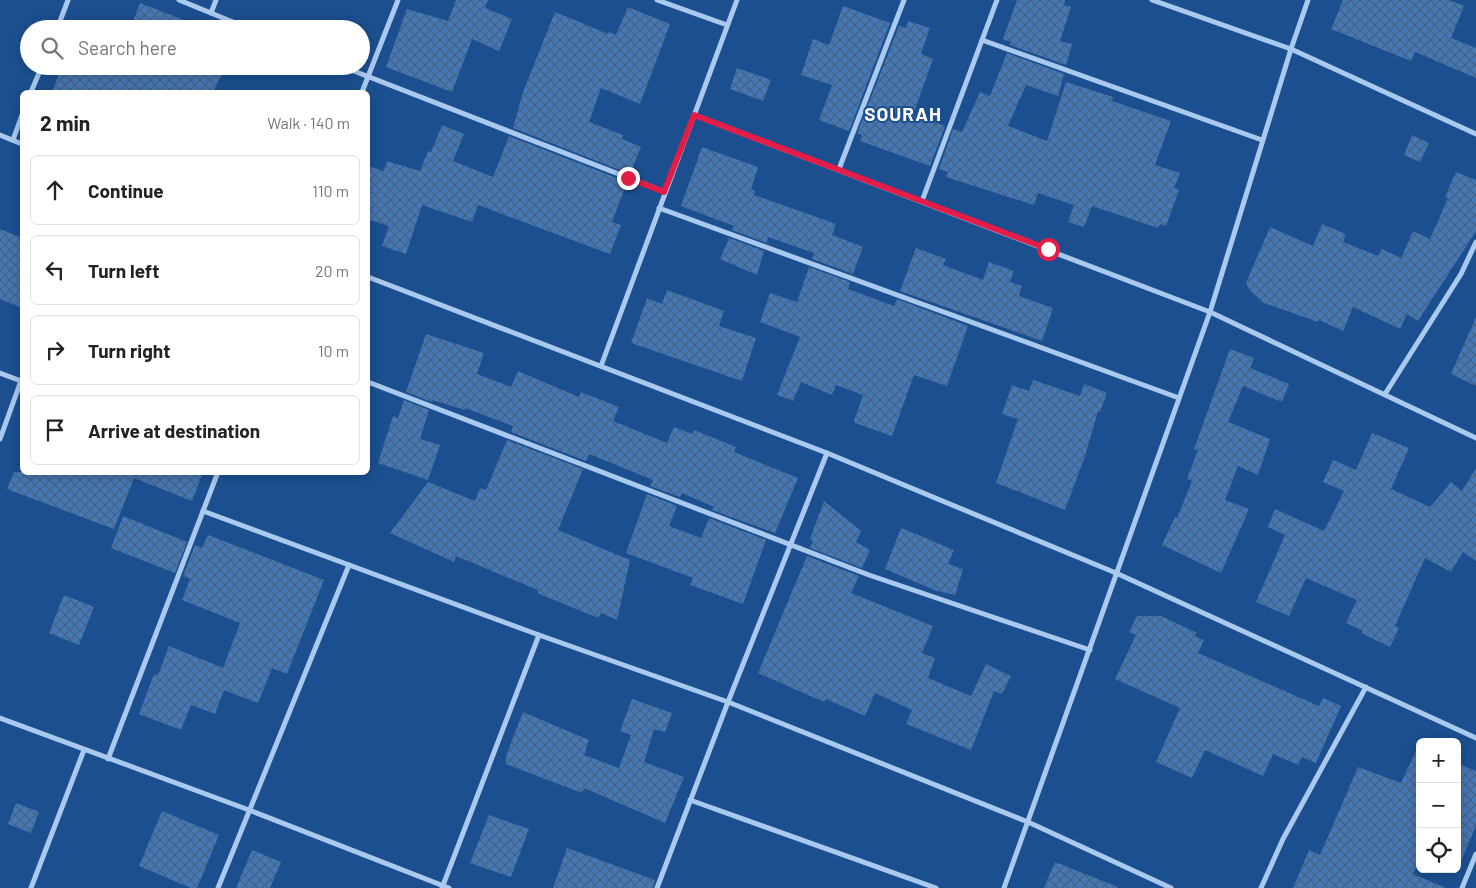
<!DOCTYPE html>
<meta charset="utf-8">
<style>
body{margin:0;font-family:Barlow,sans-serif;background:#f2f2f2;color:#222}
.controls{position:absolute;right:15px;bottom:15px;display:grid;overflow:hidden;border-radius:8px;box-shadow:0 2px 12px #0003}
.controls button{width:45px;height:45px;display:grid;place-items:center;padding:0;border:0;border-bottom:1px solid #e0e0e0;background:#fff;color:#222;font:25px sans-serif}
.stop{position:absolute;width:15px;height:15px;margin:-11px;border:4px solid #e11d48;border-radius:50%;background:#fff}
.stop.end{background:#e11d48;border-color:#fff;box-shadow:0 1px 5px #0008}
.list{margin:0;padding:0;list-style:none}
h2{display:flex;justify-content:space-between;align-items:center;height:65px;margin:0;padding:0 20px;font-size:21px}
h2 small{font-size:16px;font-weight:400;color:#767676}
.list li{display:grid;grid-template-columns:32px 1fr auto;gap:15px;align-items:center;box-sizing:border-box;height:70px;margin:0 10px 10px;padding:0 10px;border:1px solid #e0e0e0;border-radius:8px}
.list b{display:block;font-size:19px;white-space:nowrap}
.list em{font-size:16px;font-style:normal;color:#767676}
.icon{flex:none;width:28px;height:28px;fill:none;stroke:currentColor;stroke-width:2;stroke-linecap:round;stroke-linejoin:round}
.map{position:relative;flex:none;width:1476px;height:888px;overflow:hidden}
.search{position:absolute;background:#fff;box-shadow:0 2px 12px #0003;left:20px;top:20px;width:350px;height:55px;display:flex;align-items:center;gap:12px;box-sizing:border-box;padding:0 18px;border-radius:28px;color:#767676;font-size:19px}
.panel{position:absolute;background:#fff;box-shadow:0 2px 12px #0003;left:20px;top:90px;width:350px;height:385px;border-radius:8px}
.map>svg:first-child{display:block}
</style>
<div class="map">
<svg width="1476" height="888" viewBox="0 0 1476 888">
<defs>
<pattern id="building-cross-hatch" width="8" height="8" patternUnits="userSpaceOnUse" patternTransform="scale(1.25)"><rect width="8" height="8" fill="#4478b7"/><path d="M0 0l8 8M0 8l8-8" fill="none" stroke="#486282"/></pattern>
</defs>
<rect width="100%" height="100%" fill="#1b4f8f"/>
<g fill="url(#building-cross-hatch)">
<path d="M456 0H488L485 8 512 19 499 51 472 39 452 92 386 67 407 9 448 21Z"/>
<path d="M1017 0H1065L1064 5 1071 7 1060 41 1072 44 1066 65 1010 45 1011 42 1003 39Z"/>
<path d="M1343 0H1449L1464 6 1451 38 1476 48V78L1415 52 1411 61 1331 29Z"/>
<path d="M140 3 202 27V29H130Z"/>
<path d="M843 6 890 23 849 131 819 120 832 85 801 75 813 39 829 45Z"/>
<path d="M628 7 670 24 640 104 601 88 589 122 623 135 622 139 641 147 630 174 513 128 523 92 555 12 608 34 609 32 616 35Z"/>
<path d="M908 21 930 28 921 54 933 59 913 115 945 126 930 166 860 141 862 135 857 133 899 26 906 28Z"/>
<path d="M1007 53 1064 74 1058 96 1026 85 1008 126 1047 141 1066 82 1113 97 1112 101 1171 121 1155 165 1180 173 1174 188 1179 190 1166 226 1160 224 1158 228 1092 206 1084 227 1068 222 1074 205 1038 193 1034 205 946 177 948 172 939 169 953 129 962 132 980 92 990 96Z"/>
<path d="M62 66H226L213 92H52Z"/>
<path d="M737 68 771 80 763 101 730 89Z"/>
<path d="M442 125 464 134 453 161 493 177 509 136 627 182 612 222 621 225 610 254 478 205 472 222 422 205 406 254 382 246 389 226 368 219V166L384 171 387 161 420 171 428 151 431 152Z"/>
<path d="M1412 135 1429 143 1420 162 1404 155Z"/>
<path d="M702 147 758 167 751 189 755 191 754 195 836 224 832 235 863 247 853 274 812 259 814 253 768 237 767 243 732 230 734 226 681 206Z"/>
<path d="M1456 172 1476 180V231L1418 321 1407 314 1400 329 1353 307 1343 331 1319 320 1318 322 1264 303 1251 292 1246 283 1270 227 1313 246 1322 224 1346 234 1343 242 1378 256 1382 249 1401 258 1413 231 1430 239 1448 198 1445 197Z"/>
<path d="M0 229 22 238V308L0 299Z"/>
<path d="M729 238 764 251 757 275 720 259Z"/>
<path d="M916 248 946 259 943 265 983 280 989 262 1014 271 1010 282 1022 286 1019 296 1053 308 1042 341 900 291Z"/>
<path d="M809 267 850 282 848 289 894 306 897 299 968 326 947 386 914 375 892 436 855 423 854 421 863 395 836 385 832 395 801 382 793 401 777 395 800 337 760 322 770 293 797 302Z"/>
<path d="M667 290 724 311 719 326 756 338 742 381 631 343 647 298 662 304Z"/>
<path d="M1476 317V386L1451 374Z"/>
<path d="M426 334 484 353 477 374 511 387 518 371 579 397 581 392 619 407 613 421 667 443 674 427 692 434 694 430 736 447 734 452 798 478 775 533 712 510 714 507 682 493 680 497 650 486 653 480 589 454 586 461 511 432 513 426 465 408V410L432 400V402L406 392Z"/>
<path d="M1230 349 1254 358 1250 368 1289 384 1282 402 1243 386 1228 422 1270 439 1258 475 1238 466 1225 500 1249 509 1221 573 1162 545 1175 517 1177 518 1192 481 1187 479 1198 450 1194 449Z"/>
<path d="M1033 380 1080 396 1084 384 1107 393 1100 412 1098 411 1085 456 1065 510 996 483 1018 419 1002 414 1012 385 1029 391Z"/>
<path d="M404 400 429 410 420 439 440 445 428 480 378 463 393 416 398 418Z"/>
<path d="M1372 433 1409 448 1391 489 1430 507 1451 482 1462 491 1476 468V561L1463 552 1451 572 1425 558 1395 626 1399 628 1390 647 1361 633 1363 631 1346 623 1357 600 1306 578 1289 616 1256 602 1285 535 1268 527 1275 509 1324 531 1344 491 1323 482 1333 460 1356 470Z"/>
<path d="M507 440 583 469 558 530 630 560 617 620 601 613 598 618 537 593 538 590 456 556 454 562 390 533 428 482 475 501 480 488 486 490Z"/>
<path d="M14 472H203L192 501 134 478 114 529 7 489Z"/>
<path d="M647 494 677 506 669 526 701 538 709 518 766 540 743 604 690 585 693 578 626 553Z"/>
<path d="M824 501 861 531 856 542 870 550 862 568 810 548 813 541 810 539Z"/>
<path d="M123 516 187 542 175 573 111 548Z"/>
<path d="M901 528 954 550 948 564 963 569 955 595 937 591 885 569Z"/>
<path d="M208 535 324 580 287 674 272 668 258 703 224 690 215 714 191 705 181 730 139 714 154 674 158 675 169 646 223 668 240 623 182 600 190 579 183 576 195 545 202 548Z"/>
<path d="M807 556 859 576 851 593 933 626 922 653 935 658 928 678 971 696 986 664 1011 676 1002 694 994 691 971 750 906 724 912 710 875 693 865 716 826 699 824 702 758 673Z"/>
<path d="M64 595 94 607 79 645 49 633Z"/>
<path d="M1137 616H1161L1197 633 1195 636 1204 640 1198 653 1319 706 1323 698 1341 706 1316 763 1302 757 1298 765 1273 754 1263 776 1205 750 1192 778 1156 762 1180 708 1115 679 1136 635 1129 632Z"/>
<path d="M632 699 672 713 665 732 654 729 644 762 684 777 665 823 584 788 582 793 506 764V756L523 712 589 740 584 755 619 768 631 735 620 731Z"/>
<path d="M1420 742V858L1413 874 1446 888H1293L1309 850 1320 855 1358 767 1401 783Z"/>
<path d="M1457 763 1476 771V825L1458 869Z"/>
<path d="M16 803 39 812 31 833 8 824Z"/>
<path d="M162 811 219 835 197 888H191L139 866Z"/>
<path d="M489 815 529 829 511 877 470 863Z"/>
<path d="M567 848 655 880 653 888H553Z"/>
<path d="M252 850 281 862 270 888H236Z"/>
<path d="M1055 862 1118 887 1117 888H1044Z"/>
</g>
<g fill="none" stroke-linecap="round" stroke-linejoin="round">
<g stroke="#a9c9ee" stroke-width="5">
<path d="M179 0 250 29"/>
<path d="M657 0 727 25"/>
<path d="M1152 0 1291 49 1476 134"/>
<path d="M211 13 216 0"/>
<path d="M57 29 68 0"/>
<path d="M982 40 1262 140"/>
<path d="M341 66 665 192"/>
<path d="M31 92 42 66"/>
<path d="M362 92 398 0"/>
<path d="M694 115 1210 312 1476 438"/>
<path d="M0 135 22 144"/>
<path d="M13 140 22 115"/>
<path d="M839 169 904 0"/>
<path d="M922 201 997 0"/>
<path d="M659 208 1179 398"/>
<path d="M368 277 827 453 1116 573 1476 738"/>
<path d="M601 366 737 0"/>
<path d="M0 373 21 381"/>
<path d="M368 382 869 575 1090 650"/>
<path d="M1385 394 1461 274 1476 242"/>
<path d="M0 439 22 378"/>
<path d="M203 511 539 635 728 702 1028 822 1171 888"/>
<path d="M0 718 249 810 449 888"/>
<path d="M108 759 218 472"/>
<path d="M690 800 936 888"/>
<path d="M31 888 84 750"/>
<path d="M218 888 349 565"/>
<path d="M442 888 539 635"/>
<path d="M657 888 728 702 827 453"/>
<path d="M1004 888 1210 312 1291 49 1308 0"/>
<path d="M1261 888 1283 839 1366 687"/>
<path d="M1462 888 1476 854"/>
</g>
</g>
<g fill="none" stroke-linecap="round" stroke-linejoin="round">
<path stroke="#e11d48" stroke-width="6" d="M628 178 664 192 694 115 1048 249"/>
</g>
<g text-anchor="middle" stroke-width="4" stroke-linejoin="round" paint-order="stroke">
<g font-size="19" font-weight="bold" letter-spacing="1" fill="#fff" stroke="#1b4f8f">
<text x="903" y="121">SOURAH</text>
</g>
</g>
</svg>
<div class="controls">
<button>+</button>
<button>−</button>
<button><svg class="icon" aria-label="locate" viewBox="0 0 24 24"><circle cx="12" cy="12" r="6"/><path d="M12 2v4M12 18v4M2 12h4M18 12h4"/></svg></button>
</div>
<div class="stop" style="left:1048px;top:249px"></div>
<div class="stop end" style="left:628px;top:178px"></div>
<div class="search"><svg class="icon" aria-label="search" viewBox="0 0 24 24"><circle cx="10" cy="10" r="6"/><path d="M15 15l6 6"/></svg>Search here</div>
<section class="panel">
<h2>2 min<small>Walk · 140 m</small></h2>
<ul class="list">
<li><svg class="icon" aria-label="ahead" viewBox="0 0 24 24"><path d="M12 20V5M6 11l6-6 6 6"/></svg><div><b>Continue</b></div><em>110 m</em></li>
<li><svg class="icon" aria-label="left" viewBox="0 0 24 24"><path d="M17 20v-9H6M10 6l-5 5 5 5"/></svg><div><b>Turn left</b></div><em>20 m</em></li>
<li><svg class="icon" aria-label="right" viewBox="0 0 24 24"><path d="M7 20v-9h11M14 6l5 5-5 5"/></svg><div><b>Turn right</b></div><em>10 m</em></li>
<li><svg class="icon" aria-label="arrive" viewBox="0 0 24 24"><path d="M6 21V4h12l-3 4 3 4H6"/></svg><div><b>Arrive at destination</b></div></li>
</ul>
</section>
</div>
